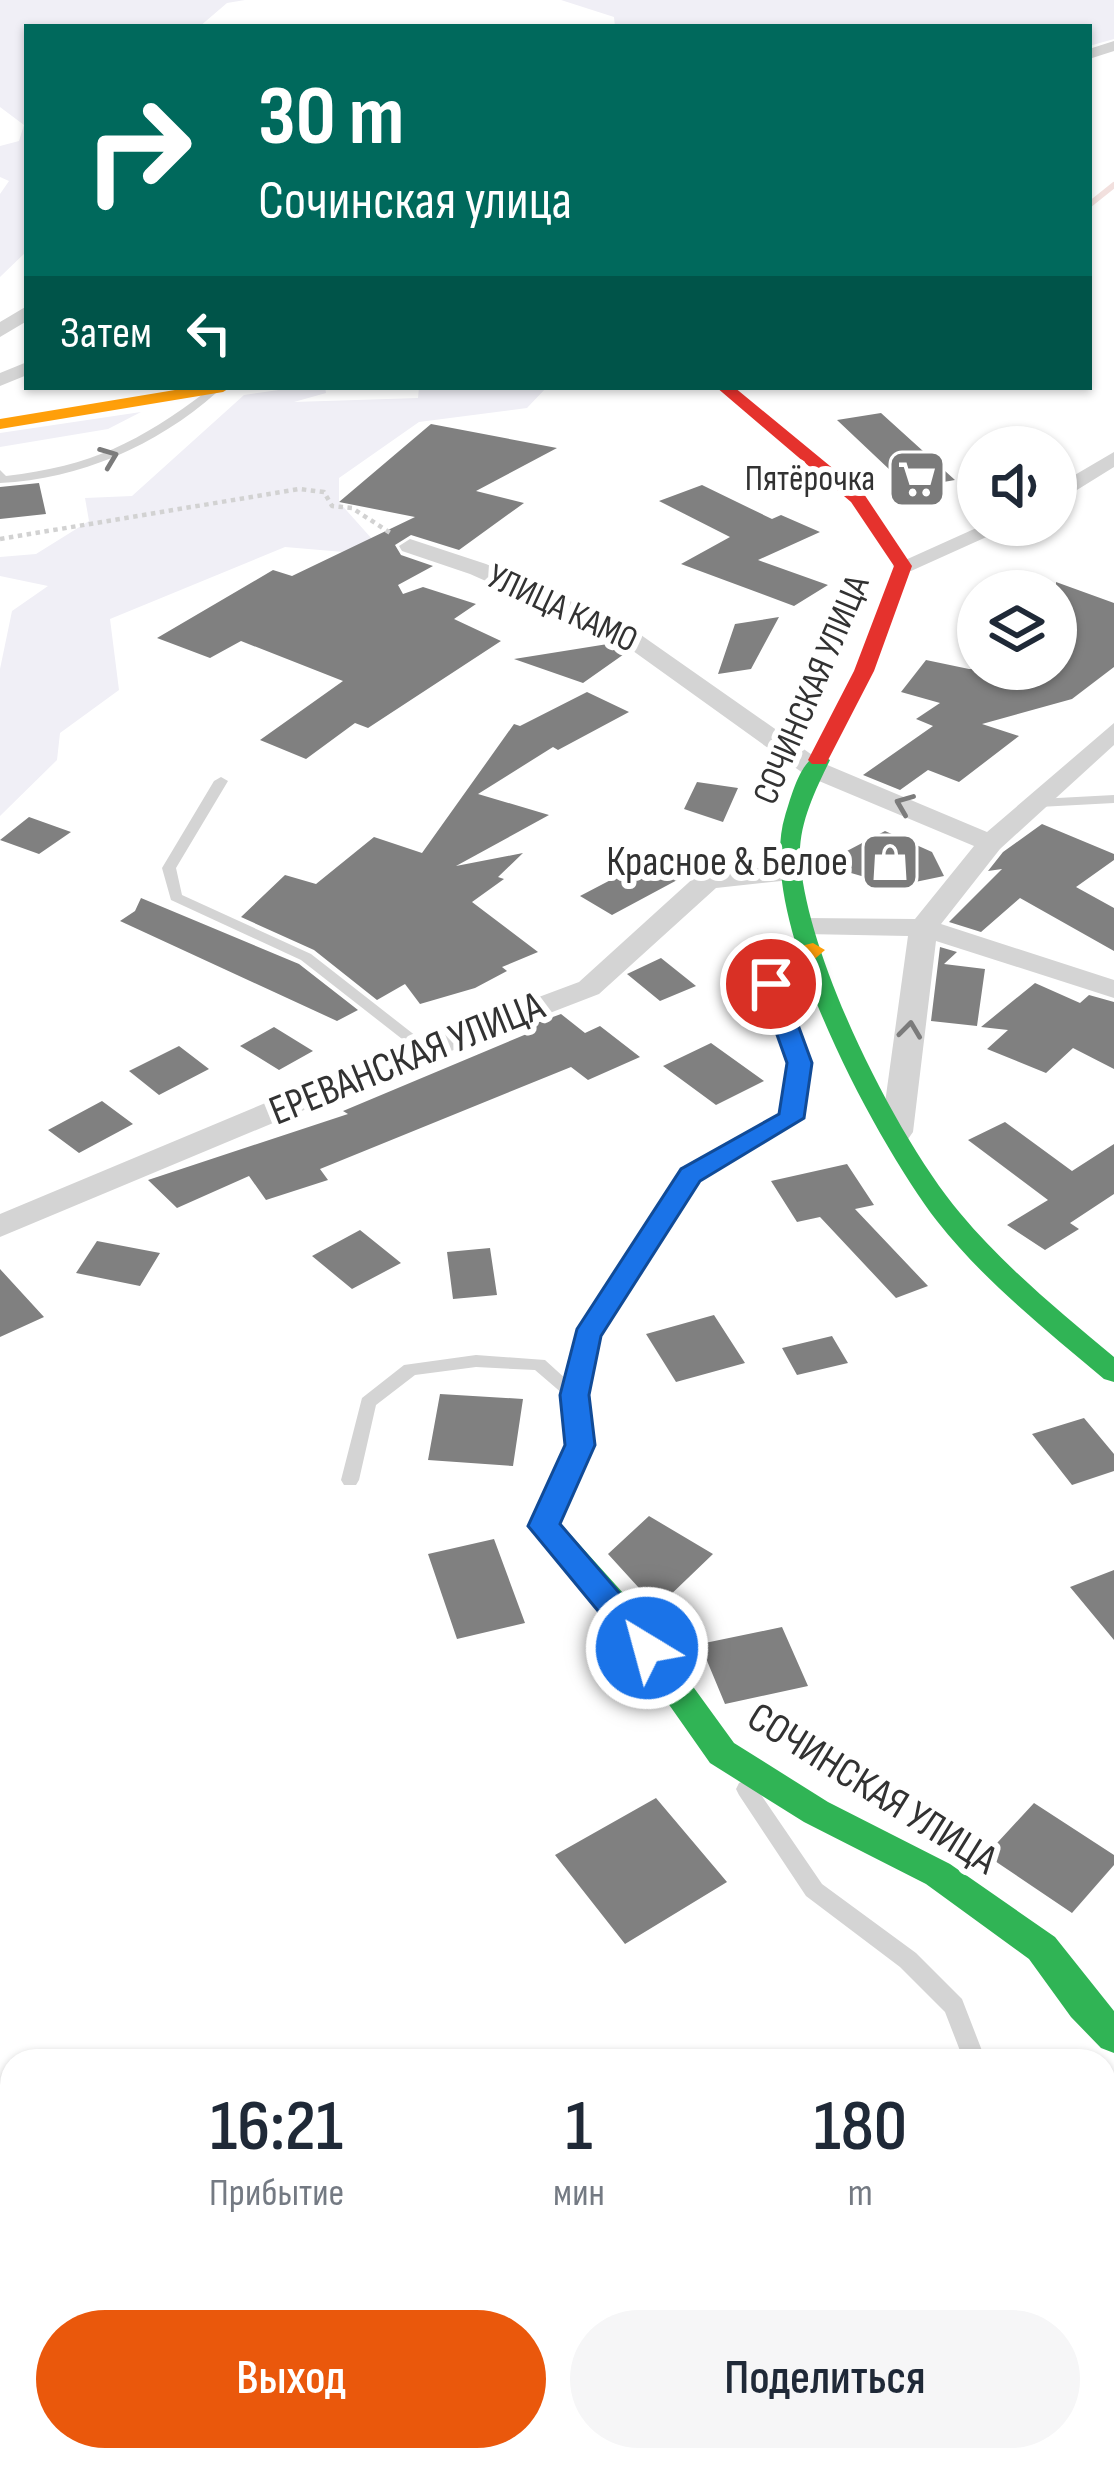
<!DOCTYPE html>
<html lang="ru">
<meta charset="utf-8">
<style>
:root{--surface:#fff;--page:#f6f6f7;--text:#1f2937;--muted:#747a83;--accent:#ea580c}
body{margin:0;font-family:"Sofia Sans Condensed",sans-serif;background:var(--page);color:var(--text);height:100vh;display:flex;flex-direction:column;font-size:45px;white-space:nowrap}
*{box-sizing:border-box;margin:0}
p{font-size:39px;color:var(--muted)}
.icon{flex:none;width:66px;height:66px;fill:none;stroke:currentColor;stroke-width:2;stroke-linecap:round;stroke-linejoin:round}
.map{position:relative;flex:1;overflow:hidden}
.drawer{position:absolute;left:0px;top:2049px;width:1116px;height:423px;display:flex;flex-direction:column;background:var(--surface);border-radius:36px 36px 0 0;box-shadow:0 3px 9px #0004}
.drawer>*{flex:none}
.guide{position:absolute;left:24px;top:24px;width:1068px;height:366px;border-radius:0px;box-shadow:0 3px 9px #0004;background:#00695c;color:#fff;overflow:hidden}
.controls{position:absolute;left:957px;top:426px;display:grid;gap:24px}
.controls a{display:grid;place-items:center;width:120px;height:120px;border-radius:50%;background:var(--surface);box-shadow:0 3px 9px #0004;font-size:60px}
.pin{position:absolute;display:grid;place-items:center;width:102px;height:102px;color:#fff;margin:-51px;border:6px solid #fff;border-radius:50%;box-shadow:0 3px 12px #0007}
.me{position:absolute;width:132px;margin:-66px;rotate:323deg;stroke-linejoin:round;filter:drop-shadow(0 0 9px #0008)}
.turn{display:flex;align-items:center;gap:42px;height:252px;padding:0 36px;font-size:54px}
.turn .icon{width:156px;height:156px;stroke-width:2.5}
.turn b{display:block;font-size:84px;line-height:102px}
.then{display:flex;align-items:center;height:114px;padding:0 36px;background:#0003;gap:24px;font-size:45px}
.eta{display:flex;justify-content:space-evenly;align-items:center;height:204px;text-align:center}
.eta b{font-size:72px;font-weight:600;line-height:84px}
.primary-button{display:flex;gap:24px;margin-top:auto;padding:24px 36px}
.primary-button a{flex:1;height:138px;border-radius:72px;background:var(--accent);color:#fff;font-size:48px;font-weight:600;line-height:138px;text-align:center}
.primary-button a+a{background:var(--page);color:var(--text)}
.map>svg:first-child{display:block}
</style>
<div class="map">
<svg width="1114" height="2471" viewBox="0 0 1114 2471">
<rect width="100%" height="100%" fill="#fff"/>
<path fill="#f0eff6" d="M0,0H245L227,3L199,27H27V251L0,277V194L9,181L0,177V146L19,141L24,125L0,107Z
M561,0H1114V39L1089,46V27H615L614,17Z
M300,387H325L326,393L294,402L418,398L419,387H547L527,408L419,422L339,478V502L381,549L367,554L285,547L110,619L119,690L60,733L57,760L0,816V669L12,611L48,586L0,576V557L36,554L89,521L85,498L132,496L244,395Z
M141,412L108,429L0,447V433Z
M12,2366V2460H1104V2447L1114,2453V2471H0V2368Z"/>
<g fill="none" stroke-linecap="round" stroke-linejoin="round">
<path stroke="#f2e0de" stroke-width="6" d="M1089,205L1114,185"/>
</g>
<path fill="#808080" d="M881,413L955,480L909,488L837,420Z
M431,424L557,448L476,491L524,503L459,550L411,535L395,545L401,555L433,566L398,585L403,594L423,587L476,604L454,619L501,641L368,728L355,723L306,759L260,740L343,681L241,641L210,658L157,638L273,570L292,576L415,517L339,502Z
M39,483L46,514L0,519V487Z
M702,485L772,519L781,515L820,532L758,560L828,585L794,606L681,564L730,537L659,501Z
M1056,582L1114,603V667L1072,699L982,724L1019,736L959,782L928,770L900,790L863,775L933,726L916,719L940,703L901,692L926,660L969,669H1056Z
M779,617L751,669L718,674L735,624Z
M614,643L627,652L583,683L514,659Z
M587,692L629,712L558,750L553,747L478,794L549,815L456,866L523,853L498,877L504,879L472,902L538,952L502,967L507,971L475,988L420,1004L405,984L377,1000L314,950L241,917L285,875L316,884L374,837L422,853L514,724L520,726Z
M697,782L738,788L723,822L684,809Z
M29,817L71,832L39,854L0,840Z
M1042,824L1114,854V860L1076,887L1114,908V951L1020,898L981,932L949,922L1002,869L988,871L1003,852Z
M885,831L932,852L944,876L896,886L851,873L845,852Z
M666,851L707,864L612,915L580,896Z
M141,898L299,964L358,1010L337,1021L120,921L135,911Z
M940,947L957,952L944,964L985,969L977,1026L931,1021Z
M661,958L696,986L660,1001L627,974Z
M1035,983L1080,1003L1089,995L1114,1002V1069L1073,1048L1046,1073L987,1049L1008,1030L981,1027Z
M561,1014L585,1033L600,1026L640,1057L588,1080L571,1067L320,1169L328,1180L266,1200L249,1176L177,1208L148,1180L348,1114L343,1111L529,1033L523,1028Z
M274,1027L313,1051L279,1070L240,1046Z
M711,1043L764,1081L716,1105L663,1066Z
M179,1046L209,1069L159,1095L129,1071Z
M102,1101L133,1124L79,1153L48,1130Z
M1005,1122L1072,1171L1114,1144V1194L1070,1223L1079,1229L1045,1250L1007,1225L1048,1200L968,1140Z
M847,1164L874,1205L855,1209L928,1286L896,1298L820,1217L797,1222L771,1181Z
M360,1230L401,1263L352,1289L312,1256Z
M97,1241L160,1253L140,1286L76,1273Z
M490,1248L497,1295L453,1299L447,1252Z
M0,1269L44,1317L0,1337Z
M714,1315L745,1363L676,1382L646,1334Z
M832,1336L848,1363L797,1375L782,1348Z
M440,1394L523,1399L513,1466L428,1460Z
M1084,1418L1114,1454V1471L1072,1485L1032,1434Z
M649,1516L713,1554L663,1602L639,1588L608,1554Z
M494,1539L525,1623L457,1639L428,1554Z
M1114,1570V1640L1070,1587Z
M782,1627L808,1686L725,1704L700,1644Z
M656,1798L727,1882L625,1944L555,1855Z
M1034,1803L1114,1855V1865L1072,1913L986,1855Z"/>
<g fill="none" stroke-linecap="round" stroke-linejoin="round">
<path stroke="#d2d2d2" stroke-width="4.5" stroke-dasharray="4.5 4.5" stroke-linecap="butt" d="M0,539L299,489L324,492L332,506L352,508L392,534"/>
<path fill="#d4d4d4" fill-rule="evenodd" d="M207,391L216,393C156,446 80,479 0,483V470L6,476C92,466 139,442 207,391Z
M221,777L228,781L176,868L182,895L311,954L430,1047L433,1050L430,1053H420L301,960L171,900L162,868L214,781Z
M1114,795V803L1039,807L1032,803L1039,799Z
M476,1355L545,1360L578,1390L575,1394H563L535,1370L476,1367L415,1375L376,1405L359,1480L356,1485H344L341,1480L362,1398L404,1365Z
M746,1780L753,1783L822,1884L916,1953L962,1999L986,2061H964L945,2012L900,1967L806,1896L739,1795L736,1789L739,1783Z"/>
<path fill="#d4d4d4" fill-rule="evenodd" d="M1114,41V51L1089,59V49Z
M27,306V321L0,337V322Z
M27,362V375L0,386V373Z
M1114,452V467L1056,503V486Z
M983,525H1013L911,571L892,566Z
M410,539L486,564L631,628L825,764L987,832L1114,723V745L1000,849L941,924L1114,980V998L936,941L913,1132L908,1139H886L881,1132L908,936L805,934L791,926L805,918L915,919L974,846L807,776L615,638L470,574L402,551L399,546Z
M790,865L804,873L800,879L716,888L599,994L371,1082L0,1237V1214L349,1068L579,982L698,874Z"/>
<path fill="#30b455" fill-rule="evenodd" d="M819,754L830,760C816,789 799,823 800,856C805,955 896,1137 960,1213C1005,1267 1060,1312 1114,1357V1382L1104,1379C1046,1330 984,1281 937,1221C875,1140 754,916 785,816C791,797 800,761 819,754Z
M559,1480L570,1483L574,1491L560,1523L633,1604L734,1743L828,1802L950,1864L1055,1937L1114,2011V2053L1101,2048L1071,2017L1029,1959L926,1884L804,1822L710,1763L611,1622L529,1525L548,1483Z"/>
<path fill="#ff9f0a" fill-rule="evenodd" d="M193,387H231L223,392L0,429V419Z
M813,943L825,950L784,986L812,1063L804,1118L700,1181L601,1337L588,1395L595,1445L570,1499H548L544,1491L565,1445L560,1395L577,1329L682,1169L779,1114L788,1063L759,984L805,945Z"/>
<path fill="#e5322d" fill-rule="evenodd" d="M716,387H734L864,494L912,566L874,671L826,764H812L808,760L854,671L894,566L851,502Z"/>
</g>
<defs><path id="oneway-chevron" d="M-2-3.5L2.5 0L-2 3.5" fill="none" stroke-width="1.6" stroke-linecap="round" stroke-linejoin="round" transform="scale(3)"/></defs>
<g stroke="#7b7b7b">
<use href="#oneway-chevron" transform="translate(109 457) rotate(-21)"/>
<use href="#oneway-chevron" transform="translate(904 804) rotate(-158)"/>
<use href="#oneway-chevron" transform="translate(910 1030) rotate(-83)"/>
</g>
<path fill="#1a73e8" stroke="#114b97" stroke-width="3" d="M771,977L783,984L812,1063L804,1118L700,1181L601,1336L589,1395L595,1445L560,1524L659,1639L664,1648L659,1657H636L528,1526L565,1445L560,1395L577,1329L681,1169L779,1114L787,1063L759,984Z"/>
<defs>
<g id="supermarket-square" transform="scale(3)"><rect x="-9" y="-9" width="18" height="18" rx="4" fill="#7a7a7a" stroke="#fff"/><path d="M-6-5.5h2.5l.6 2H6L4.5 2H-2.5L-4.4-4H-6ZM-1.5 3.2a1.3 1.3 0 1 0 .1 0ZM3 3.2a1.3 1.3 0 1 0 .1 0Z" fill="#fff"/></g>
<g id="shop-square" transform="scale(3)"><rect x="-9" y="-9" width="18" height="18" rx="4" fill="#7a7a7a" stroke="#fff"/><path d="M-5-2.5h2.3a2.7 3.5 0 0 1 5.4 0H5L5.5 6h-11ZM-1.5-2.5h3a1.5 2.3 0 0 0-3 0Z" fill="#fff"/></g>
</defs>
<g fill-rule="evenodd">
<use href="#supermarket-square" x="917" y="479"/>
<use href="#shop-square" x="890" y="862"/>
</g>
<g text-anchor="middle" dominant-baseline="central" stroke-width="12" stroke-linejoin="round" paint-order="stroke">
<g font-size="36" fill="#323232" stroke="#fff" text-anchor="end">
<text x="875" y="479">Пятёрочка</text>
</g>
<g font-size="36" fill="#323232" stroke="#fff">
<text transform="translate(562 609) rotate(25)">УЛИЦА КАМО</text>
<text transform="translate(812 690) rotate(-67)">СОЧИНСКАЯ УЛИЦА</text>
</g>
<g font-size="42" fill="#323232" stroke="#fff" text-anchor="end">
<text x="848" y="862">Красное &amp; Белое</text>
</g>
<g font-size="42" fill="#323232" stroke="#fff">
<text transform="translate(407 1059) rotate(-22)">ЕРЕВАНСКАЯ УЛИЦА</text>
<text transform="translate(872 1789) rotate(32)">СОЧИНСКАЯ УЛИЦА</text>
</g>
</g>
</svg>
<div class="controls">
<a><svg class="icon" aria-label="sound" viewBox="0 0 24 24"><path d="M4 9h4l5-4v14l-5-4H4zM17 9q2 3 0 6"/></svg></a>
<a><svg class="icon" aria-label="layers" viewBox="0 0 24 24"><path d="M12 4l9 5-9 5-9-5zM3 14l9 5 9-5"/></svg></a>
</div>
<div class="pin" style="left:771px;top:984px;background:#d93025"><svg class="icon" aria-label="arrive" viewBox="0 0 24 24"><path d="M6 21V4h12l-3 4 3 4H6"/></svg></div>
<svg class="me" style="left:647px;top:1648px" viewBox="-20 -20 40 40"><circle r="17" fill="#1a73e8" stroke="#fff" stroke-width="3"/><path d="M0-11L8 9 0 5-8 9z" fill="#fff"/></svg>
<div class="guide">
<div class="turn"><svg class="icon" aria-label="right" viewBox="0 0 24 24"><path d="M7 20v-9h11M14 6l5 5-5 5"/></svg><div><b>30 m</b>Сочинская улица</div></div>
<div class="then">Затем<svg class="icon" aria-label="left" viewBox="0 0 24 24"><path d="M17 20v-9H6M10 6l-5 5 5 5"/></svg></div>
</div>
<section class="drawer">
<div class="eta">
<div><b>16:21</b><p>Прибытие</p></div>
<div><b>1</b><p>мин</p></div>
<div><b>180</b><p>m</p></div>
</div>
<div class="primary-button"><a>Выход</a><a>Поделиться</a></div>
</section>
</div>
